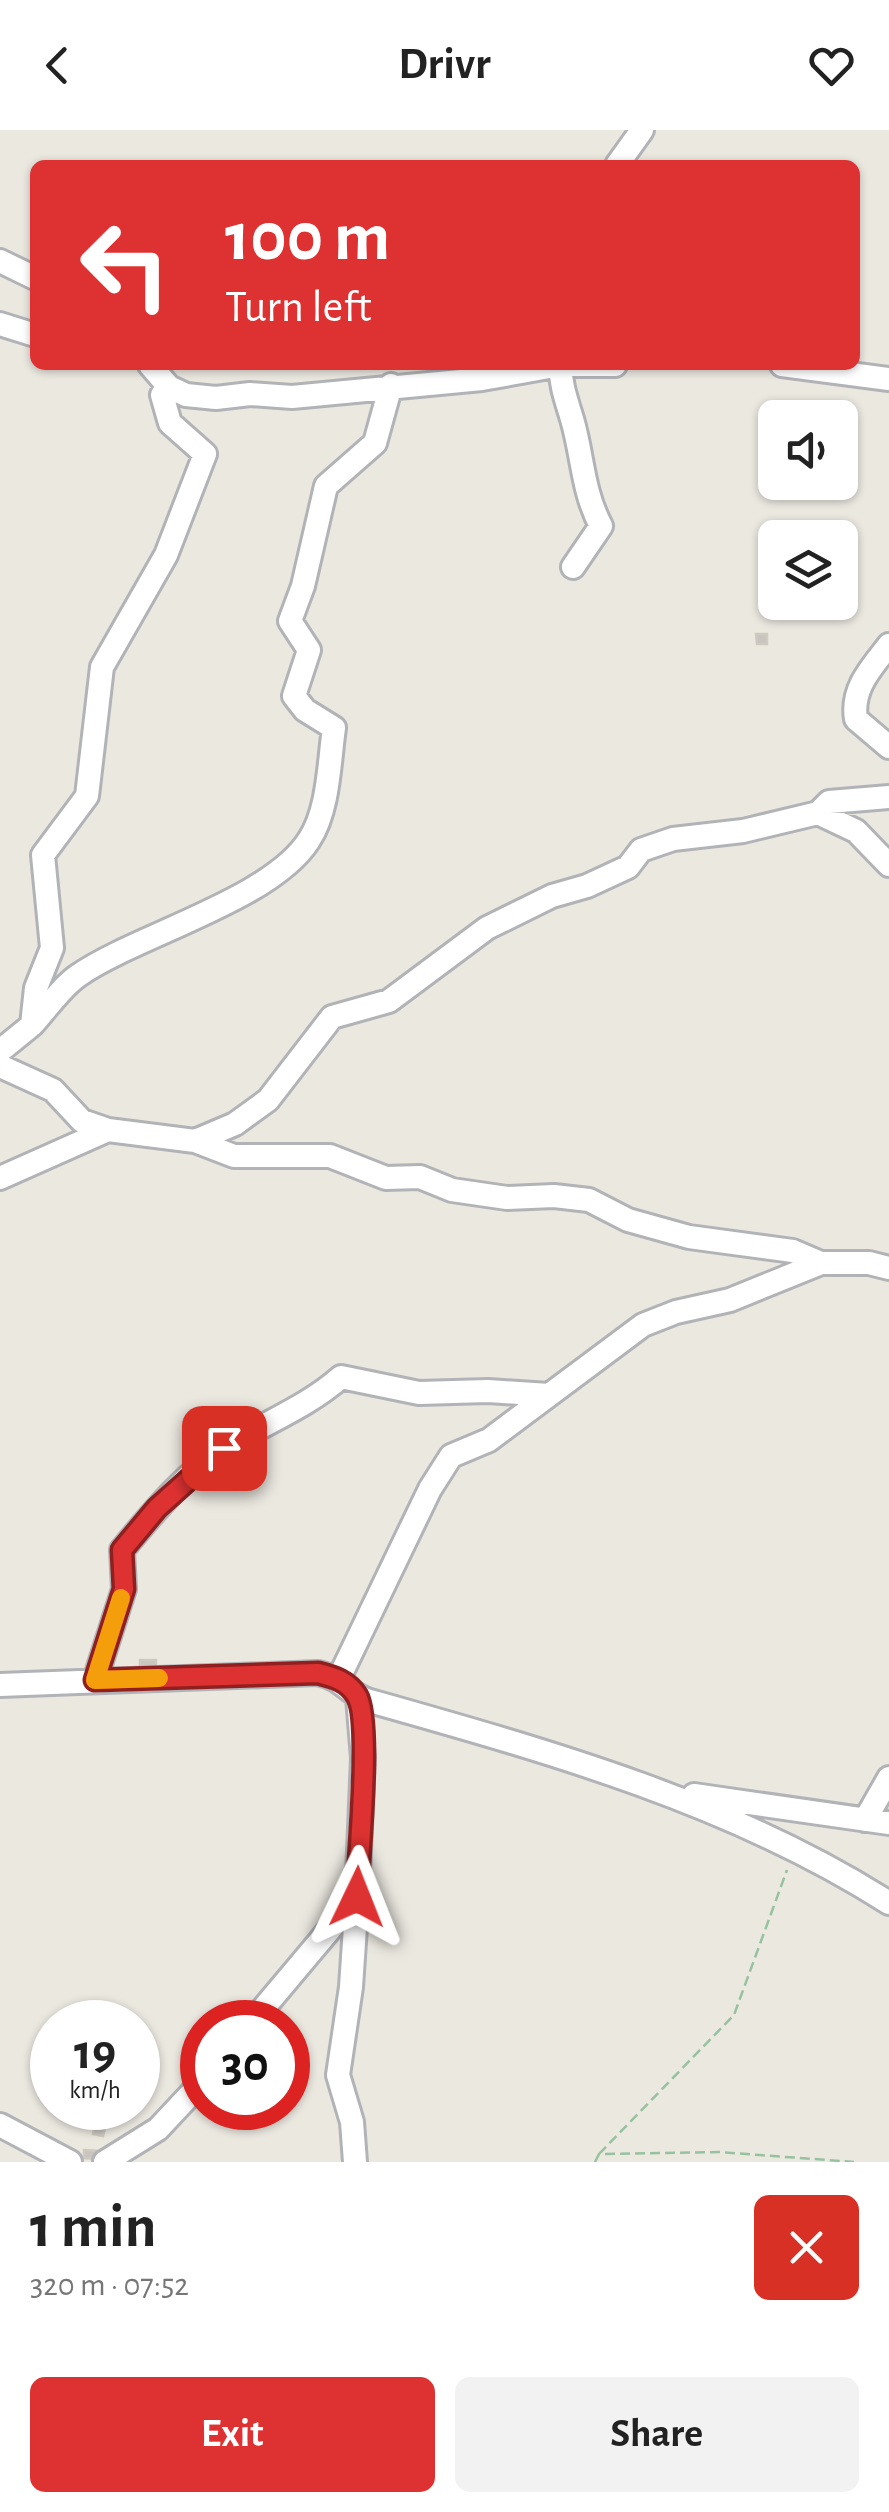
<!DOCTYPE html>
<meta charset="utf-8">
<style>
:root{--surface:#fff;--page:#f2f2f2;--text:#222;--muted:#767676;--accent:#de3232}
body{margin:0;font-family:"Alegreya Sans",sans-serif;background:var(--page);color:var(--text);height:100vh;display:flex;flex-direction:column;font-size:38px;white-space:nowrap}
*{box-sizing:border-box;margin:0}
p{font-size:32px;color:var(--muted)}
.icon{flex:none;width:55px;height:55px;fill:none;stroke:currentColor;stroke-width:2;stroke-linecap:round;stroke-linejoin:round}
.map{position:relative;height:2032px;overflow:hidden}
.details{display:flex;flex-direction:column;background:var(--surface);flex:1}
.details>*{flex:none}
.hud{position:absolute;left:30px;top:30px;width:830px;height:210px;border-radius:15px;box-shadow:0 2px 8px #0004;background:#de3232;color:#fff;overflow:hidden}
.fabs{position:absolute;left:758px;top:270px;display:grid;gap:20px}
.fabs a{display:grid;place-items:center;width:100px;height:100px;border-radius:15px;background:var(--surface);box-shadow:0 2px 8px #0004;font-size:50px}
.speed{position:absolute;left:30px;top:1870px;display:flex;gap:20px;font-size:50px;font-weight:700;text-align:center}
.speed>*{display:grid;place-content:center;width:130px;height:130px;border-radius:50%;background:var(--surface);box-shadow:0 2px 8px #0004;line-height:1}
.speed small{font-size:25px;font-weight:400}
.speed .limit{border:15px solid #d22;background:#fff;color:#111}
.pin{position:absolute;display:grid;place-items:center;width:85px;height:85px;color:#fff;margin:-42px;border-radius:20px;box-shadow:0 5px 15px #0006}
.me{position:absolute;width:110px;margin:-55px;rotate:2deg;stroke-linejoin:round;filter:drop-shadow(0 0 8px #0008)}
.turn{display:flex;align-items:center;gap:35px;height:210px;padding:0 30px;font-size:45px}
.turn .icon{width:130px;height:130px;stroke-width:2.5}
.turn b{display:block;font-size:70px;line-height:85px}
.round{display:grid;place-items:center;flex:none;width:105px;height:105px;border-radius:15px;background:var(--page)}
.summary{display:flex;align-items:center;justify-content:space-between;height:170px;padding:0 30px}
h1{font-size:60px;font-weight:700;line-height:75px}
.action{display:flex;gap:20px;margin-top:auto;padding:20px 30px}
.action a{flex:1;height:115px;border-radius:15px;background:var(--accent);color:#fff;font-size:40px;font-weight:700;line-height:115px;text-align:center}
.action a+a{background:var(--page);color:var(--text)}
header{display:flex;justify-content:space-between;align-items:center;height:130px;padding:0 30px;background:var(--surface);font-size:45px;font-weight:700}
.map>svg:first-child{display:block}
</style>
<header><svg class="icon" aria-label="back" viewBox="0 0 24 24"><path d="M15 5l-7 7 7 7"/></svg>Drivr<svg class="icon" aria-label="heart" viewBox="0 0 24 24"><path d="M12 20l-8-8c-3-5 5-10 8-4 3-6 11-1 8 4z"/></svg></header>
<div class="map">
<svg width="889" height="2032" viewBox="0 0 889 2032">
<rect width="100%" height="100%" fill="#ebe8e0"/>
<path fill="#c8c4bf" stroke="#cfc9bf" stroke-width="2.5" d="M756,504H767V514H757Z
M140,1530H156V1539H140Z
M96,1991L106,1994L103,2006L93,2004Z
M84,2020L98,2021L97,2029L84,2028Z"/>
<g fill="none" stroke-linecap="round" stroke-linejoin="round">
<g stroke="#b1b3b7" stroke-width="28">
<path id="minor" d="M617,35L642,0
M0,131L35,148
M0,194L35,205
M150,235L169,257L186,265L216,268L250,264L292,267L482,249L560,235H615
M560,235C561,256 566,269 572,289C583,326 582,360 601,396L573,437
M782,235L889,249
M889,515C871,538 851,559 856,589L889,617
M818,683L829,672L889,667
M32,895C46,880 61,857 79,845C137,805 271,770 309,710C329,680 329,632 334,598L305,580L294,566L309,520L290,491L303,456L326,356L375,313L391,255
M0,921L32,895L36,858L52,818L43,725L87,666L102,537L166,425L205,324L170,293L162,265L169,257
M0,936L53,960L82,991L108,1000
M195,1011L235,994L268,970L332,887L389,871L487,798L552,766L587,756L628,737L641,720L673,709L743,701L818,683L856,701L889,735
M0,1048L108,1000L195,1011L234,1026H330L386,1048L420,1047L452,1060L507,1068L554,1066L589,1070L628,1090L689,1107L793,1121L821,1133H869L889,1138
M339,1548L430,1359L451,1326L489,1310L643,1195L676,1182L730,1170L821,1133
M95,1550L124,1459L122,1420C152,1384 187,1341 228,1316C266,1292 307,1277 341,1247L419,1263L488,1261L549,1265
M0,1555L318,1543C345,1549 348,1565 370,1571C547,1621 733,1673 889,1773
M694,1665L889,1693
M865,1690L889,1648
M252,1892L357,1767L363,1628L358,1568
M0,1995L70,2032
M105,2032L158,1999L202,1952
M355,2032L352,1992L338,1945L351,1857L357,1767"/>
</g>
<path stroke="#97c2a0" stroke-width="2.5" stroke-dasharray="10 5" stroke-linecap="butt" d="M599,2024L734,1885L787,1740
M595,2032L599,2024L719,2022L854,2032"/>
<use href="#minor" stroke="#fff" stroke-width="22"/>
</g>
<g fill="none" stroke-linecap="round" stroke-linejoin="round">
<g stroke="#902020" stroke-width="25">
<path id="route" d="M224,1318L157,1378L122,1420L124,1459L95,1550L318,1543C334,1547 348,1551 357,1566C372,1592 358,1730 357,1767"/>
</g>
<use href="#route" stroke="#de3232" stroke-width="18"/>
<path stroke="#f59e0b" stroke-width="18" d="M121,1468L95,1550L159,1548"/>
</g>
</svg>
<div class="fabs">
<a><svg class="icon" aria-label="sound" viewBox="0 0 24 24"><path d="M4 9h4l5-4v14l-5-4H4zM17 9q2 3 0 6"/></svg></a>
<a><svg class="icon" aria-label="layers" viewBox="0 0 24 24"><path d="M12 4l9 5-9 5-9-5zM3 14l9 5 9-5"/></svg></a>
</div>
<div class="speed"><div>19<small>km/h</small></div><div class="limit">30</div></div>
<div class="pin" style="left:224px;top:1318px;background:#d93025"><svg class="icon" aria-label="arrive" viewBox="0 0 24 24"><path d="M6 21V4h12l-3 4 3 4H6"/></svg></div>
<svg class="me" style="left:357px;top:1767px" viewBox="-20 -20 40 40"><path d="M0-17L14 15 0 8-14 15z" fill="#de3232" stroke="#fff" stroke-width="4"/></svg>
<div class="hud">
<div class="turn"><svg class="icon" aria-label="left" viewBox="0 0 24 24"><path d="M17 20v-9H6M10 6l-5 5 5 5"/></svg><div><b>100 m</b>Turn left</div></div>
</div>
</div>
<section class="details">
<div class="summary"><div><h1>1 min</h1><p>320 m · 07:52</p></div><a class="round" style="background:#d93025;color:#fff"><svg class="icon" aria-label="close" viewBox="0 0 24 24"><path d="M6 6l12 12M18 6L6 18"/></svg></a></div>
<div class="action"><a>Exit</a><a>Share</a></div>
</section>
